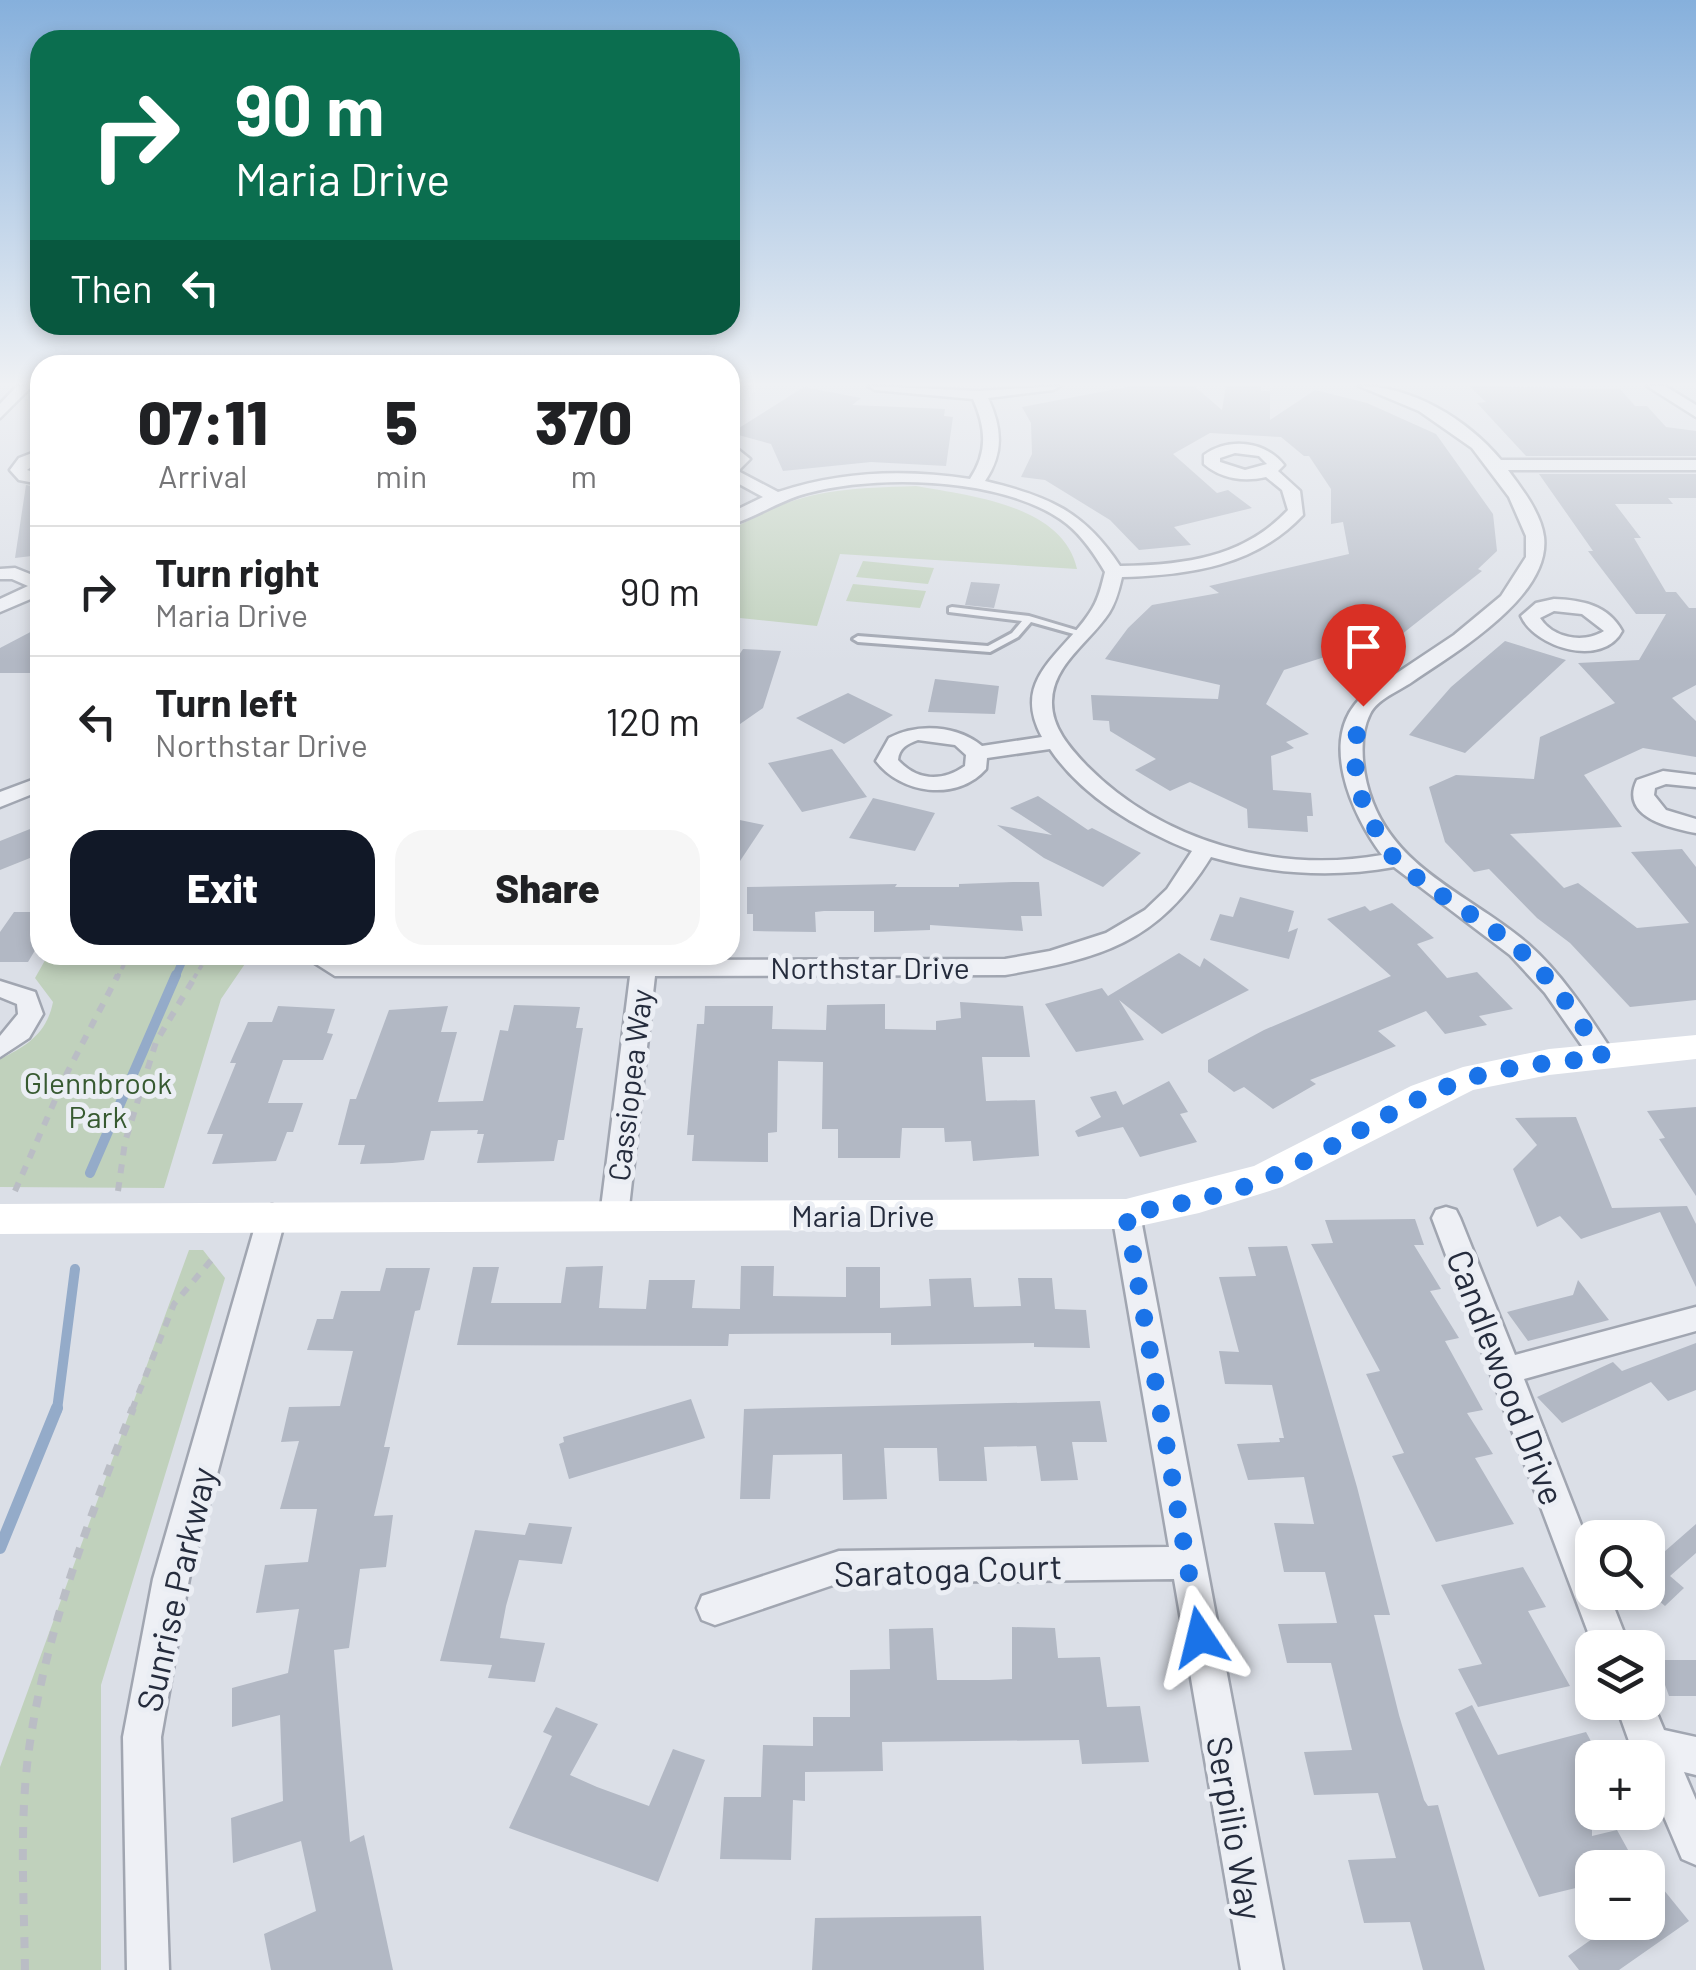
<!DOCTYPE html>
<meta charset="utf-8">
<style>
:root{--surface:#fff;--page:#f6f6f6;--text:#202124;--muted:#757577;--line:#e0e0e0;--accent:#111827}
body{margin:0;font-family:Barlow,sans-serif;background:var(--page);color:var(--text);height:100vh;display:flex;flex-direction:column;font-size:38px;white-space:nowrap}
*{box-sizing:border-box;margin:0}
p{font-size:32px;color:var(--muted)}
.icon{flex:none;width:55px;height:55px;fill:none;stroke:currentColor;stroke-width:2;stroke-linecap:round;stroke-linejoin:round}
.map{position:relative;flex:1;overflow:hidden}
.panel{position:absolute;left:30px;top:355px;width:710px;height:610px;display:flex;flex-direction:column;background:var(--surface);border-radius:30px;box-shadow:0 5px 15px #0003}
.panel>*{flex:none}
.guide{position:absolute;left:30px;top:30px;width:710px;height:305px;border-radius:30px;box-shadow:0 5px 15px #0003;background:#0b6e4f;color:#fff;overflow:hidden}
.tools{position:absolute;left:1575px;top:1520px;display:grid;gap:20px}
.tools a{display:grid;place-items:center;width:90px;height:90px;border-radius:20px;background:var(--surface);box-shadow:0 5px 15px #0003;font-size:50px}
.pin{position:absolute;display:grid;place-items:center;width:85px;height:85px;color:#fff;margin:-102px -42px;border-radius:50% 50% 50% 0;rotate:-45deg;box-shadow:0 0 10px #0007}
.pin .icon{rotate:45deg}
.me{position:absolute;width:110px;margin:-55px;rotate:350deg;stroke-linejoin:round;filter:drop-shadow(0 0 8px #0008)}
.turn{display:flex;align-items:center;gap:35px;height:210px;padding:0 40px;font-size:45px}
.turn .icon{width:130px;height:130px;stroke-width:2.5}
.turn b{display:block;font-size:70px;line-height:85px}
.then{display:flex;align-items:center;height:95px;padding:0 40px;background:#0003;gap:20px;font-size:38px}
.eta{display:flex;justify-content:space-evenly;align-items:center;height:170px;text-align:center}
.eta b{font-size:60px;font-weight:800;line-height:70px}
.button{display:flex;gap:20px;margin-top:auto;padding:20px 40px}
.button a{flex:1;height:115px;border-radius:30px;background:var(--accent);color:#fff;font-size:40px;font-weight:800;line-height:115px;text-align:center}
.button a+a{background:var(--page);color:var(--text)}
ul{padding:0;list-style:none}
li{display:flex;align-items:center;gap:30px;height:130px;padding:0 40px;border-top:2px solid var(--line)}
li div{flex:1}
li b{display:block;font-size:38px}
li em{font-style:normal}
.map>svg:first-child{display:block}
</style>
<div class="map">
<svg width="1696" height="1970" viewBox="0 0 1696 1970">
<rect width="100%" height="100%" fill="#dbdfe7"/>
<path fill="#c0d1bc" d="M916,486C971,496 1063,505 1077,569L840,554L817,626L730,617V531C798,489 839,489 916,486Z
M863,561L934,568L928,584L856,577Z
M853,584L926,591L920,608L846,601Z
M48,955H251L221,999L164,1188L0,1187V1059C27,1046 47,1033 53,1002L35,978Z
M189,1250H203L225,1278L101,1685V1970H0V1767Z"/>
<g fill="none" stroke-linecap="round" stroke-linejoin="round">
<path stroke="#94abc9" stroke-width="8" d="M175,978L185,955"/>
<path stroke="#94abc9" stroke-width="10" d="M90,1173L176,975
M57,1410L75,1269"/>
<path stroke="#94abc9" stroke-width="12" d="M0,1548L57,1408"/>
</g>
<path fill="#b2b8c4" d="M1132,386H1194L1222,410L1226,386H1261V391H1270V420L1315,390L1367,403L1436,434L1493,514L1497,551L1478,569L1482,571L1397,638L1391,642L1381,639L1284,670L1266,704L1309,734L1286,742L1294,748L1271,756L1273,790L1311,793L1313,816H1307L1308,832L1248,828L1247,809L1190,782L1170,791L1135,770L1156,759L1110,731L1109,721L1093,720L1091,695L1218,699L1220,685L1105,659L1128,628L1152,605L1219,593L1209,586L1349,554L1343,522L1331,524V489L1309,456H1304L1281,437L1210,433L1173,454L1217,493L1228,490L1252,508L1174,527L1191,545L1139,550L1110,520L1045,480L1021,477L1032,454L1031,423L1022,407Z
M1469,386L1620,389L1635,406H1647L1666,427L1696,431V456H1526L1477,403L1486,402Z
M804,387L861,398L852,405L945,409L944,416L953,417L946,466L871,462L783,471L771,444L731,433Z
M1539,474H1696V498H1668L1673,504H1615L1641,538H1634L1666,592H1676L1689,608H1696V685L1672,698L1696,721V757L1643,748L1584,775L1622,827L1510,834L1564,888L1578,883L1637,928L1689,923L1631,852L1682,849L1696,867V1000L1630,1007L1570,943L1537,918L1489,869L1474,872L1445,842L1429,787L1456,775L1534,779L1540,737L1615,703L1578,663L1639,660L1666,614H1636L1588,551H1593Z
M26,485L40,488V555L15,558Z
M971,582L1000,584L994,608L965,605Z
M40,627V673H0V648Z
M1505,641L1566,660L1465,753L1409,735L1451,687Z
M743,649L781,651L763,708L730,731V658H737Z
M935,679L999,686L995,714L928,712Z
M848,693L893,715L844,744L796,718Z
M832,749L867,797L802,812L768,763Z
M1038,796L1088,830L1092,828L1141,853L1103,887L1044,858L997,825L1052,835L1010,808Z
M873,798L935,813L915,851L849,838Z
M730,818L764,825L730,876Z
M40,825V854L0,870V841Z
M1013,882H1039L1042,916H1021L1023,931L930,925V930L874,932V911H824L815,912L816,932L753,931V914H747V887L897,884L895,887H959V884Z
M1240,897L1294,911L1288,932L1298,928L1289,959L1210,940L1220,914L1233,917Z
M1392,903L1434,938L1417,944L1447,978L1477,972L1513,1009L1479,1016L1487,1025L1445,1034L1426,1011L1378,1031L1396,1046L1310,1080L1316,1084L1273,1109L1244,1087L1234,1092L1208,1072V1060L1264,1030L1391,976L1327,919L1365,906L1370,911Z
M14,912H40V942L28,962H0V932Z
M1179,953L1200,967L1204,958L1249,990L1162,1034L1119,1000L1144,1040L1076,1052L1045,1004L1102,988L1108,996Z
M960,1002L1023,1006L1030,1057H982L986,1101L1035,1100L1039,1156L973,1161L971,1141L945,1142L944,1128H902L900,1158H838V1129H822L823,1062L778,1061L777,1132L768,1133V1162L692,1161L694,1135H687L690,1099L697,1024H704L705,1006H773L772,1029L826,1030L827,1005L885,1004V1029L936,1030V1021L961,1018Z
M514,1005L580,1007L576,1028H583L564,1140H558L554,1161L477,1163L484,1134H477L478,1130L431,1131L424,1160L392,1163L360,1164L365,1145H338L350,1099H356L389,1010L448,1006L441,1032H457L438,1102L483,1101L500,1030L508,1031Z
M278,1006L335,1009L327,1033L333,1034L323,1060H283L268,1103H303L293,1132H287L276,1161L212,1164L223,1134H207L236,1063H230L248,1022H272Z
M1169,1081L1188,1112L1180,1114L1197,1142L1140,1157L1123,1127L1078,1137L1075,1131L1101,1117L1090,1097L1116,1091L1123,1105Z
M1696,1107V1196L1659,1139L1665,1138L1647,1111Z
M1576,1117L1612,1208L1687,1206L1696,1224V1287L1660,1212L1581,1239L1560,1216L1537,1227L1513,1169L1537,1145L1515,1118Z
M1415,1219L1424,1245H1414L1441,1289L1430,1291L1459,1338L1445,1341L1483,1410L1467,1413L1493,1454L1475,1458L1514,1524L1436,1542L1392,1456L1404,1453L1366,1374L1380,1371L1311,1244L1333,1243L1325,1220Z
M1287,1246L1357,1487L1390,1615H1374L1399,1715L1424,1800L1428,1806L1438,1805L1485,1970H1423L1410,1922L1364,1923L1348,1860L1396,1858L1378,1793L1314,1795L1304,1752L1352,1750L1331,1663H1287L1278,1624L1337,1623L1325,1572H1284L1274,1523L1314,1524L1304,1477L1248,1480L1237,1444L1280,1442L1279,1438H1284L1272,1385L1225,1384L1219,1351L1239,1352L1219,1277L1256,1276L1248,1247Z
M603,1266L599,1308L646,1309L649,1280H695L692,1308L740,1309L741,1266H774L773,1296L846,1297V1267H880V1308L931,1306L929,1279L971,1278L974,1307L1021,1306L1018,1278H1052L1055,1309L1086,1310L1090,1348L1034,1347V1343L891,1345V1333L729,1334L728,1346L457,1345L473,1267H499L491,1303H561L566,1267Z
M386,1268H430L420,1310L415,1311L384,1447H390L374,1516L393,1515L386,1567L360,1569L349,1648L334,1650L350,1842L364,1835L393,1970H271L264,1934L316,1911L301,1841L233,1863L231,1818L283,1801L280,1715L232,1727V1688L288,1673L299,1609L256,1613L265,1565L308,1562L317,1509H280L299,1441L281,1442L289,1407L340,1406L353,1351L307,1350L317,1319H333L341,1291H380Z
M1578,1280L1609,1320L1528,1341L1507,1312L1573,1295Z
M1696,1343V1390L1668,1401L1651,1382L1562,1423L1537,1397L1613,1362L1622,1371Z
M691,1399L705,1438L569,1479L559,1444L564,1442L563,1437Z
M1100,1401L1107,1442H1072L1078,1480L1041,1481L1036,1446L984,1447L987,1481H939L937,1448H884L887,1499L843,1500L842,1454L773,1455L770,1499H740L744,1409Z
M529,1523L572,1527L562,1564L519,1560L506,1606L500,1638L545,1643L535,1682L488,1678L492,1665L440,1661L475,1530L525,1535Z
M1696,1524V1553L1670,1576L1684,1588L1665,1606L1651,1594L1648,1597V1538L1664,1552Z
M1523,1567L1546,1607L1528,1611L1570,1686L1478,1707L1458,1669L1482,1664L1441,1585Z
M1012,1627L1055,1628L1058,1658L1100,1657L1107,1707L1140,1706L1149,1762L1082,1764L1079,1740L882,1742L883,1771L805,1772V1801L793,1800L791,1860L720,1859L724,1797H761L763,1745L813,1746V1717H850V1670L890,1669L889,1629L933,1628L937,1680H989L1012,1679Z
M1656,1660H1696V1696H1669Z
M1472,1705L1498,1755L1586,1732L1600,1758H1592V1836L1617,1830L1638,1868H1592V1884L1539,1897L1455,1713Z
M556,1707L598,1724L570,1775L597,1787L649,1806L673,1749L705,1760L658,1882L509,1828L552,1736L543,1732Z
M1663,1889L1689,1921L1619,1970H1579L1568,1956L1616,1922H1648V1900Z
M981,1916L984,1970H812L815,1918Z"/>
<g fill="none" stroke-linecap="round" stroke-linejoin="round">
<g stroke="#a1a6b1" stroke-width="6">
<path id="lane" d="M952,607L1029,616L1086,633L1081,636L1031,622L1018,637L990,652L858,642L853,639L858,636L988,646L1012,633L1022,621L949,612V608Z"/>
</g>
<g stroke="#a1a6b1" stroke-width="5">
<path id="street" d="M17,386H32L0,418V404Z
M868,386L979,391L1060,386L1053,390L988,398C1002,428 1004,453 985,481C1048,496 1084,511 1120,566C1183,565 1243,558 1288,510L1282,490L1266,477C1244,482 1221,479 1204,464V455C1229,437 1265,441 1284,465L1278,471L1300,491L1303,515C1255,566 1190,575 1122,577C1119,590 1116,602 1109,613C1090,642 1053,664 1052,701C1051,727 1070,748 1087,766C1162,842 1278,874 1382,855C1352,815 1316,737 1364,695L1454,635L1501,596L1526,557V536L1509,497L1472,448L1419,411L1359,386C1412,386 1467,419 1501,460H1696V470H1508C1522,489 1541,513 1544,537C1551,597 1454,653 1412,682C1399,691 1377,699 1370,714C1357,740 1363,778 1373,803C1400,872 1475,898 1528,944C1562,974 1587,1013 1612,1051L1616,1057L1612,1063H1594L1545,993L1510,955L1394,867C1333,878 1271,874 1211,857C1157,944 1101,958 1005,975L655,976L628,1216L624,1224L614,1227L604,1224L600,1216L630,976H335L302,955H332L340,960H632L633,955H657V960L1005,959L1050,951L1106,933L1145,910L1167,889L1192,851C1140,830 1082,797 1050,749L987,758L986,769C957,802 901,794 876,761L889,738C917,723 957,725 982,746L1042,737C1009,677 1066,653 1092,609C1099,598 1102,584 1105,572C1095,555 1083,537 1067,524C1007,477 879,474 808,493C780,500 757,517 730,525V513L763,497L730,479V443L750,459L738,471L778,492C841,471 906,469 970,479C988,452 986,428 973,399L875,390ZM1235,453L1259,456L1267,464L1245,470L1220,462V458ZM918,740L955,745L966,755L965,766C942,782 917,781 898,760C899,748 907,744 918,740Z
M1647,386H1665L1696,405V417Z
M40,450V461L27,470L40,474V484L19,480L10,470L19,458Z
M15,568L40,578V595L0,612V599L28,586L12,579H0V569Z
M1554,599C1582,600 1608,605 1622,631C1603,668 1535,648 1521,616L1536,603ZM1554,611L1582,614L1604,631C1583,644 1553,638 1540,618Z
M1663,771L1696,775V787L1666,784L1655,788L1654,795L1666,810L1696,819V833C1670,828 1619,817 1637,780Z
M40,777V791L0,807V792Z
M0,981L35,992L43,1014L29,1038L0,1057V1036L18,1014L17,1004L0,997Z
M1126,1203L1136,1206L1140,1214L1283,1970H1241L1174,1579L839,1583L715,1625L702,1620L697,1608L702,1596L839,1551L1169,1547L1112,1214L1116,1206Z
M272,1205L282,1208L286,1216L189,1579L161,1737L169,1970H127L123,1737L153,1579L258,1216L262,1208Z
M1446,1207L1456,1210L1460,1218L1515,1355L1696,1307V1331L1524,1379L1592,1553V1592H1608L1630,1648H1594L1432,1218L1436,1210Z
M1648,1692L1664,1730L1696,1737V1775L1684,1772L1696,1800V1865L1682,1859L1648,1779V1758H1635L1615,1702H1648Z"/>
</g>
<path stroke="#babdc5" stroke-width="4" stroke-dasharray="5 5" stroke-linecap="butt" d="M117,978L129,955
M194,978L208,955"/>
<path stroke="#babdc5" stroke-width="6" stroke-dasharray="9 9" stroke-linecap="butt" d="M15,1191L67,1073L118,975
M118,1191L125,1142L156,1042L196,975
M132,1410L174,1304L213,1258"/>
<path stroke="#babdc5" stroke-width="8" stroke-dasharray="11 11" stroke-linecap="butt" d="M25,1970C24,1897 19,1822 29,1749C46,1630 89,1519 133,1408"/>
<use href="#lane" fill="#eef0f5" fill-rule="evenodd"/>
<use href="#street" fill="#eef0f5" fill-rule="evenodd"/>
<path fill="#fff" fill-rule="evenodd" d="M1696,1035V1059L1549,1075L1473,1090L1282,1187L1199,1213L1126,1229L0,1234V1204L1126,1199L1254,1166L1411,1086L1463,1067L1549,1049Z"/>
</g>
<linearGradient id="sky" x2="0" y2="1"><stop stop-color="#86b0dc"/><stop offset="0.58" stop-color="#eff1f4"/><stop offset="1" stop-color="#eff1f4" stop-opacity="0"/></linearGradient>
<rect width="1696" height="662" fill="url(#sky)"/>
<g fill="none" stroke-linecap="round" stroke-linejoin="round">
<path stroke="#1a73e8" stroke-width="18" stroke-dasharray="0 32.4" d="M1200,1637L1126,1214C1172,1205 1217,1198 1260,1181C1330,1154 1389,1107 1459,1082C1504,1065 1555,1063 1603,1057C1578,1019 1553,978 1517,948C1480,917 1435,895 1399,863C1391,856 1386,846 1381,838C1353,794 1349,755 1363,706"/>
</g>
<g text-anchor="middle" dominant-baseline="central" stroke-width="10" stroke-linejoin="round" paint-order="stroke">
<g font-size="30" fill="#252c3d" stroke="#ebeef4">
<text x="870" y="967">Northstar Drive</text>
<text transform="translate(629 1085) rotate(-83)">Cassiopea Way</text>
<text x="863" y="1215">Maria Drive</text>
</g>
<g font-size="30" fill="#375a31" stroke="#ebeef4">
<text x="98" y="1082">Glennbrook<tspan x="98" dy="34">Park</tspan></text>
</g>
<g font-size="35" fill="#252c3d" stroke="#ebeef4">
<text transform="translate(1507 1377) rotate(69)">Candlewood Drive</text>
<text transform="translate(948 1569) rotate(-2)">Saratoga Court</text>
<text transform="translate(175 1589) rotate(-77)">Sunrise Parkway</text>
<text transform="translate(1236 1828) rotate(80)">Serpilio Way</text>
</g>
</g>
</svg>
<div class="tools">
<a><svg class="icon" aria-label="search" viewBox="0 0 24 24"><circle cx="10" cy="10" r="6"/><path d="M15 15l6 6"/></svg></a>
<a><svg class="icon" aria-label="layers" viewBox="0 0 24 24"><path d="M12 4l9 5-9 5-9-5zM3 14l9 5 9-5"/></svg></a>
<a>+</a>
<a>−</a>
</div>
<div class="pin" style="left:1363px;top:706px;background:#d93025"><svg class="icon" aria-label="arrive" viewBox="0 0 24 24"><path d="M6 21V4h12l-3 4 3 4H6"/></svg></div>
<svg class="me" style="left:1200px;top:1637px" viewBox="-20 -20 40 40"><path d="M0-17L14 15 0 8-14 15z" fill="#1a73e8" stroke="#fff" stroke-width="4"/></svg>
<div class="guide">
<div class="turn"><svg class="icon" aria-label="right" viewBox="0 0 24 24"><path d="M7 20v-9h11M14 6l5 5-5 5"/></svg><div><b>90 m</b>Maria Drive</div></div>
<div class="then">Then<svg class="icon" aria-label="left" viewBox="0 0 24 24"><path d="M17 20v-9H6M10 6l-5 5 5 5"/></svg></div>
</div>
<section class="panel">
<div class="eta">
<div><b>07:11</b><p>Arrival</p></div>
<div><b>5</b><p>min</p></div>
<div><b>370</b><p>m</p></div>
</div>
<ul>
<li><svg class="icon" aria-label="right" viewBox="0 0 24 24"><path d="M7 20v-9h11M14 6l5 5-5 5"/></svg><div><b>Turn right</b><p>Maria Drive</p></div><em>90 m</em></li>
<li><svg class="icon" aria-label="left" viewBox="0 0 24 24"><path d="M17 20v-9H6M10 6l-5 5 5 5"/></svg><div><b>Turn left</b><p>Northstar Drive</p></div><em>120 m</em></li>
</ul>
<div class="button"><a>Exit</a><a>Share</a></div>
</section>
</div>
